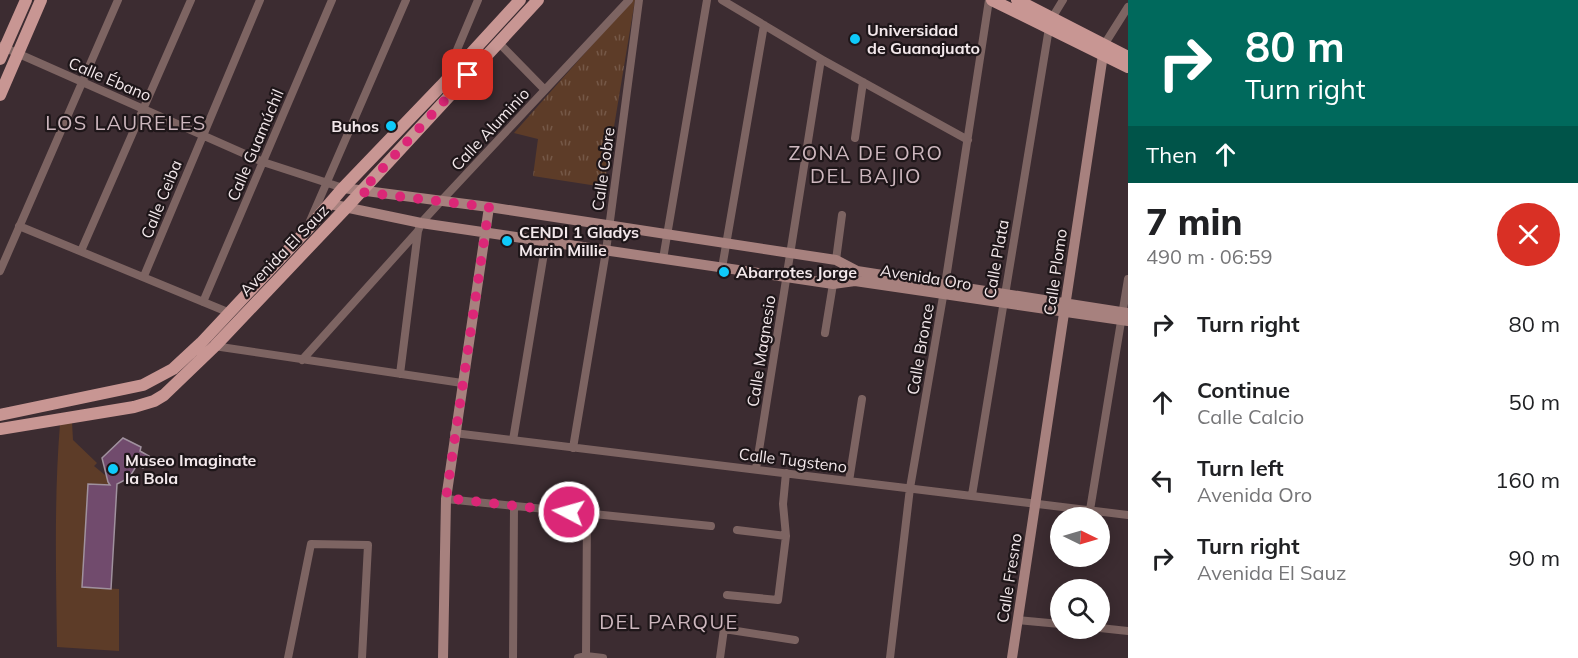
<!DOCTYPE html>
<meta charset="utf-8">
<style>
:root{--surface:#fff;--page:#f6f6f6;--text:#202124;--muted:#757577}
body{margin:0;font-family:Mulish,sans-serif;background:var(--page);color:var(--text);height:100vh;display:flex;flex-direction:column;font-size:22px;white-space:nowrap}
*{box-sizing:border-box;margin:0}
p{font-size:20px;color:var(--muted)}
.icon{flex:none;width:33px;height:33px;fill:none;stroke:currentColor;stroke-width:2;stroke-linecap:round;stroke-linejoin:round}
.map{position:relative;flex:1;overflow:hidden}
.panel{display:flex;flex-direction:column;background:var(--surface);width:450px}
.panel>*{flex:none}
.top-card{background:#00695c;color:#fff;overflow:hidden}
.needle{width:39px;rotate:95deg}
.fabs{position:absolute;left:1050px;top:507px;display:grid;gap:12px}
.fabs a{display:grid;place-items:center;width:60px;height:60px;border-radius:50%;background:var(--surface);box-shadow:0 3px 15px #0003;font-size:30px}
.pin{position:absolute;display:grid;place-items:center;width:51px;height:51px;color:#fff;margin:-26px;border-radius:12px;box-shadow:0 3px 9px #0006}
.me{position:absolute;width:66px;margin:-33px;rotate:276deg;stroke-linejoin:round;filter:drop-shadow(0 0 4px #0008)}
.turn{display:flex;align-items:center;gap:21px;height:126px;padding:0 18px;font-size:27px}
.turn .icon{width:78px;height:78px;stroke-width:2.5}
.turn b{display:block;font-size:42px;line-height:51px}
.then{display:flex;align-items:center;height:57px;padding:0 18px;background:#0003;gap:12px;font-size:22px}
.round{display:grid;place-items:center;flex:none;width:63px;height:63px;border-radius:32px;background:var(--page)}
.head{display:flex;align-items:center;justify-content:space-between;height:102px;padding:0 18px}
h1{font-size:36px;font-weight:800;line-height:45px}
ul{padding:0;list-style:none}
li{display:flex;align-items:center;gap:18px;height:78px;padding:0 18px}
li div{flex:1}
li b{display:block;font-size:22px}
li em{font-style:normal}
main{display:flex;flex:1;min-height:0}
.map>svg:first-child{display:block}
</style>
<main>
<div class="map">
<svg width="1128" height="658" viewBox="0 0 1128 658">
<defs>
<pattern id="park-tufts" width="24" height="20" patternUnits="userSpaceOnUse" patternTransform="scale(1.5)"><rect width="24" height="20" fill="#5d3c28"/><path d="M3 7l-1-3M5 7V3M7 7l1-3M15 17l-1-3M17 17v-4M19 17l1-3" fill="none" stroke="#755847"/></pattern>
</defs>
<rect width="100%" height="100%" fill="#3c2c31"/>
<path fill="#5d3c28" d="M72,422L73,440L97,463L94,466L117,485L88,484L82,587L119,589V651L57,647C56,572 54,498 60,424Z"/>
<path fill="url(#park-tufts)" d="M632,0H635L604,187L533,176L538,139L514,133Z"/>
<path fill="#714b6d" stroke="#a0919e" stroke-width="1.5" d="M123,438L141,447L140,451L149,456L143,468L137,465L129,478L117,484L111,589L82,587L88,484L110,485L108,482L102,458Z"/>
<g fill="none" stroke-linecap="round" stroke-linejoin="round">
<path stroke="#7d6462" stroke-width="8" d="M722,0L821,59L968,140
M498,42L545,90
M1104,45L1128,7
M1,46L263,162L343,188
M446,76L478,0
M855,138L863,82
M310,221L406,0
M19,226L230,313
M81,251L191,0
M663,259L707,0
M836,260L842,215
M722,268L764,25
M0,271L118,0
M144,276L260,0
M203,302L332,0
M825,333L833,284
M214,346L462,383
M302,360L418,231L421,223L442,200L629,0
M400,374L418,231
M454,433L1128,515
M513,440L546,241
M573,448L606,251L639,0
M756,469L821,59
M849,481L862,399
M972,495L1049,28L1052,18L1063,0
M446,499L711,526
M1090,510L1128,279
M737,530L786,536
M727,595L778,600L786,536L783,504L786,473
M1017,620L1060,624
M1100,628L1128,631
M586,656L587,514
M288,658L311,544L368,545L362,658
M513,658L514,506
M578,658L586,656L603,658
M720,658L724,629L795,640
M890,658L910,488L945,285L989,0"/>
<path stroke="#a7817e" stroke-width="10" d="M343,188L489,207L836,260L857,271L1128,313
M330,204L421,223L833,284L855,281L1128,321
M443,658L446,499L489,207
M1012,658L1104,48"/>
<path stroke="#c89693" stroke-width="12" d="M992,0L1128,67
M1017,0L1128,57
M0,59L26,0
M0,95L41,0
M0,415L143,385L173,369L201,343L306,231L343,188L441,86L520,0
M0,429L134,407L154,401L164,395L215,346L346,208L538,0"/>
</g>
<g fill="none" stroke-linecap="round" stroke-linejoin="round">
<path stroke="#db2777" stroke-width="10" stroke-dasharray="0 18" d="M468,75L361,192L489,207L446,498L569,512"/>
</g>
<g fill="#0fcafa" stroke="#1e1619" stroke-width="2">
<circle cx="855" cy="39" r="6"/>
<circle cx="391" cy="126" r="6"/>
<circle cx="507" cy="241" r="6"/>
<circle cx="724" cy="272" r="6"/>
<circle cx="113" cy="469" r="6"/>
</g>
<g text-anchor="middle" dominant-baseline="central" stroke-width="4.5" stroke-linejoin="round" paint-order="stroke">
<g font-size="16" font-weight="bold" fill="#f3e8eb" stroke="#1e1619" text-anchor="start">
<text x="867" y="30">Universidad<tspan x="867" dy="18">de Guanajuato</tspan></text>
<text x="379" y="126" text-anchor="end">Buhos</text>
<text x="519" y="232">CENDI 1 Gladys<tspan x="519" dy="18">Marin Millie</tspan></text>
<text x="736" y="272">Abarrotes Jorge</text>
<text x="125" y="460">Museo Imaginate<tspan x="125" dy="18">la Bola</tspan></text>
</g>
<g font-size="16" fill="#f3e8eb" stroke="#1e1619">
<text transform="translate(110 79) rotate(23)">Calle Ébano</text>
<text transform="translate(490 129) rotate(-47)">Calle Aluminio</text>
<text transform="translate(255 145) rotate(-67)">Calle Guamúchil</text>
<text transform="translate(603 169) rotate(-82)">Calle Cobre</text>
<text transform="translate(161 199) rotate(-68)">Calle Ceiba</text>
<text transform="translate(284 250) rotate(-46)">Avenida El Sauz</text>
<text transform="translate(996 259) rotate(-80)">Calle Plata</text>
<text transform="translate(1055 272) rotate(-82)">Calle Plomo</text>
<text transform="translate(926 277) rotate(9)">Avenida Oro</text>
<text transform="translate(920 349) rotate(-80)">Calle Bronce</text>
<text transform="translate(761 351) rotate(-81)">Calle Magnesio</text>
<text transform="translate(793 460) rotate(7)">Calle Tugsteno</text>
<text transform="translate(1009 578) rotate(-81)">Calle Fresno</text>
</g>
<g font-size="20" letter-spacing="1.5" fill="#ceb8bf" stroke="#1e1619">
<text x="126" y="122">LOS LAURELES</text>
<text x="866" y="152">ZONA DE ORO<tspan x="866" dy="23">DEL BAJIO</tspan></text>
<text x="669" y="621">DEL PARQUE</text>
</g>
</g>
</svg>
<div class="fabs">
<a><svg class="needle" viewBox="-14 -14 28 28"><path d="M0-13l5 13h-10z" fill="#e53935"/><path d="M0 13l5-13h-10z" fill="#757577"/></svg></a>
<a><svg class="icon" aria-label="search" viewBox="0 0 24 24"><circle cx="10" cy="10" r="6"/><path d="M15 15l6 6"/></svg></a>
</div>
<div class="pin" style="left:468px;top:75px;background:#d93025"><svg class="icon" aria-label="arrive" viewBox="0 0 24 24"><path d="M6 21V4h12l-3 4 3 4H6"/></svg></div>
<svg class="me" style="left:569px;top:512px" viewBox="-20 -20 40 40"><circle r="17" fill="#db2777" stroke="#fff" stroke-width="3"/><path d="M0-11L8 9 0 5-8 9z" fill="#fff"/></svg>
</div>
<section class="panel">
<div class="top-card">
<div class="turn"><svg class="icon" aria-label="right" viewBox="0 0 24 24"><path d="M7 20v-9h11M14 6l5 5-5 5"/></svg><div><b>80 m</b>Turn right</div></div>
<div class="then">Then<svg class="icon" aria-label="ahead" viewBox="0 0 24 24"><path d="M12 20V5M6 11l6-6 6 6"/></svg></div>
</div>
<div class="head"><div><h1>7 min</h1><p>490 m · 06:59</p></div><a class="round" style="background:#d93025;color:#fff"><svg class="icon" aria-label="close" viewBox="0 0 24 24"><path d="M6 6l12 12M18 6L6 18"/></svg></a></div>
<ul>
<li><svg class="icon" aria-label="right" viewBox="0 0 24 24"><path d="M7 20v-9h11M14 6l5 5-5 5"/></svg><div><b>Turn right</b></div><em>80 m</em></li>
<li><svg class="icon" aria-label="ahead" viewBox="0 0 24 24"><path d="M12 20V5M6 11l6-6 6 6"/></svg><div><b>Continue</b><p>Calle Calcio</p></div><em>50 m</em></li>
<li><svg class="icon" aria-label="left" viewBox="0 0 24 24"><path d="M17 20v-9H6M10 6l-5 5 5 5"/></svg><div><b>Turn left</b><p>Avenida Oro</p></div><em>160 m</em></li>
<li><svg class="icon" aria-label="right" viewBox="0 0 24 24"><path d="M7 20v-9h11M14 6l5 5-5 5"/></svg><div><b>Turn right</b><p>Avenida El Sauz</p></div><em>90 m</em></li>
</ul>
</section>
</main>
